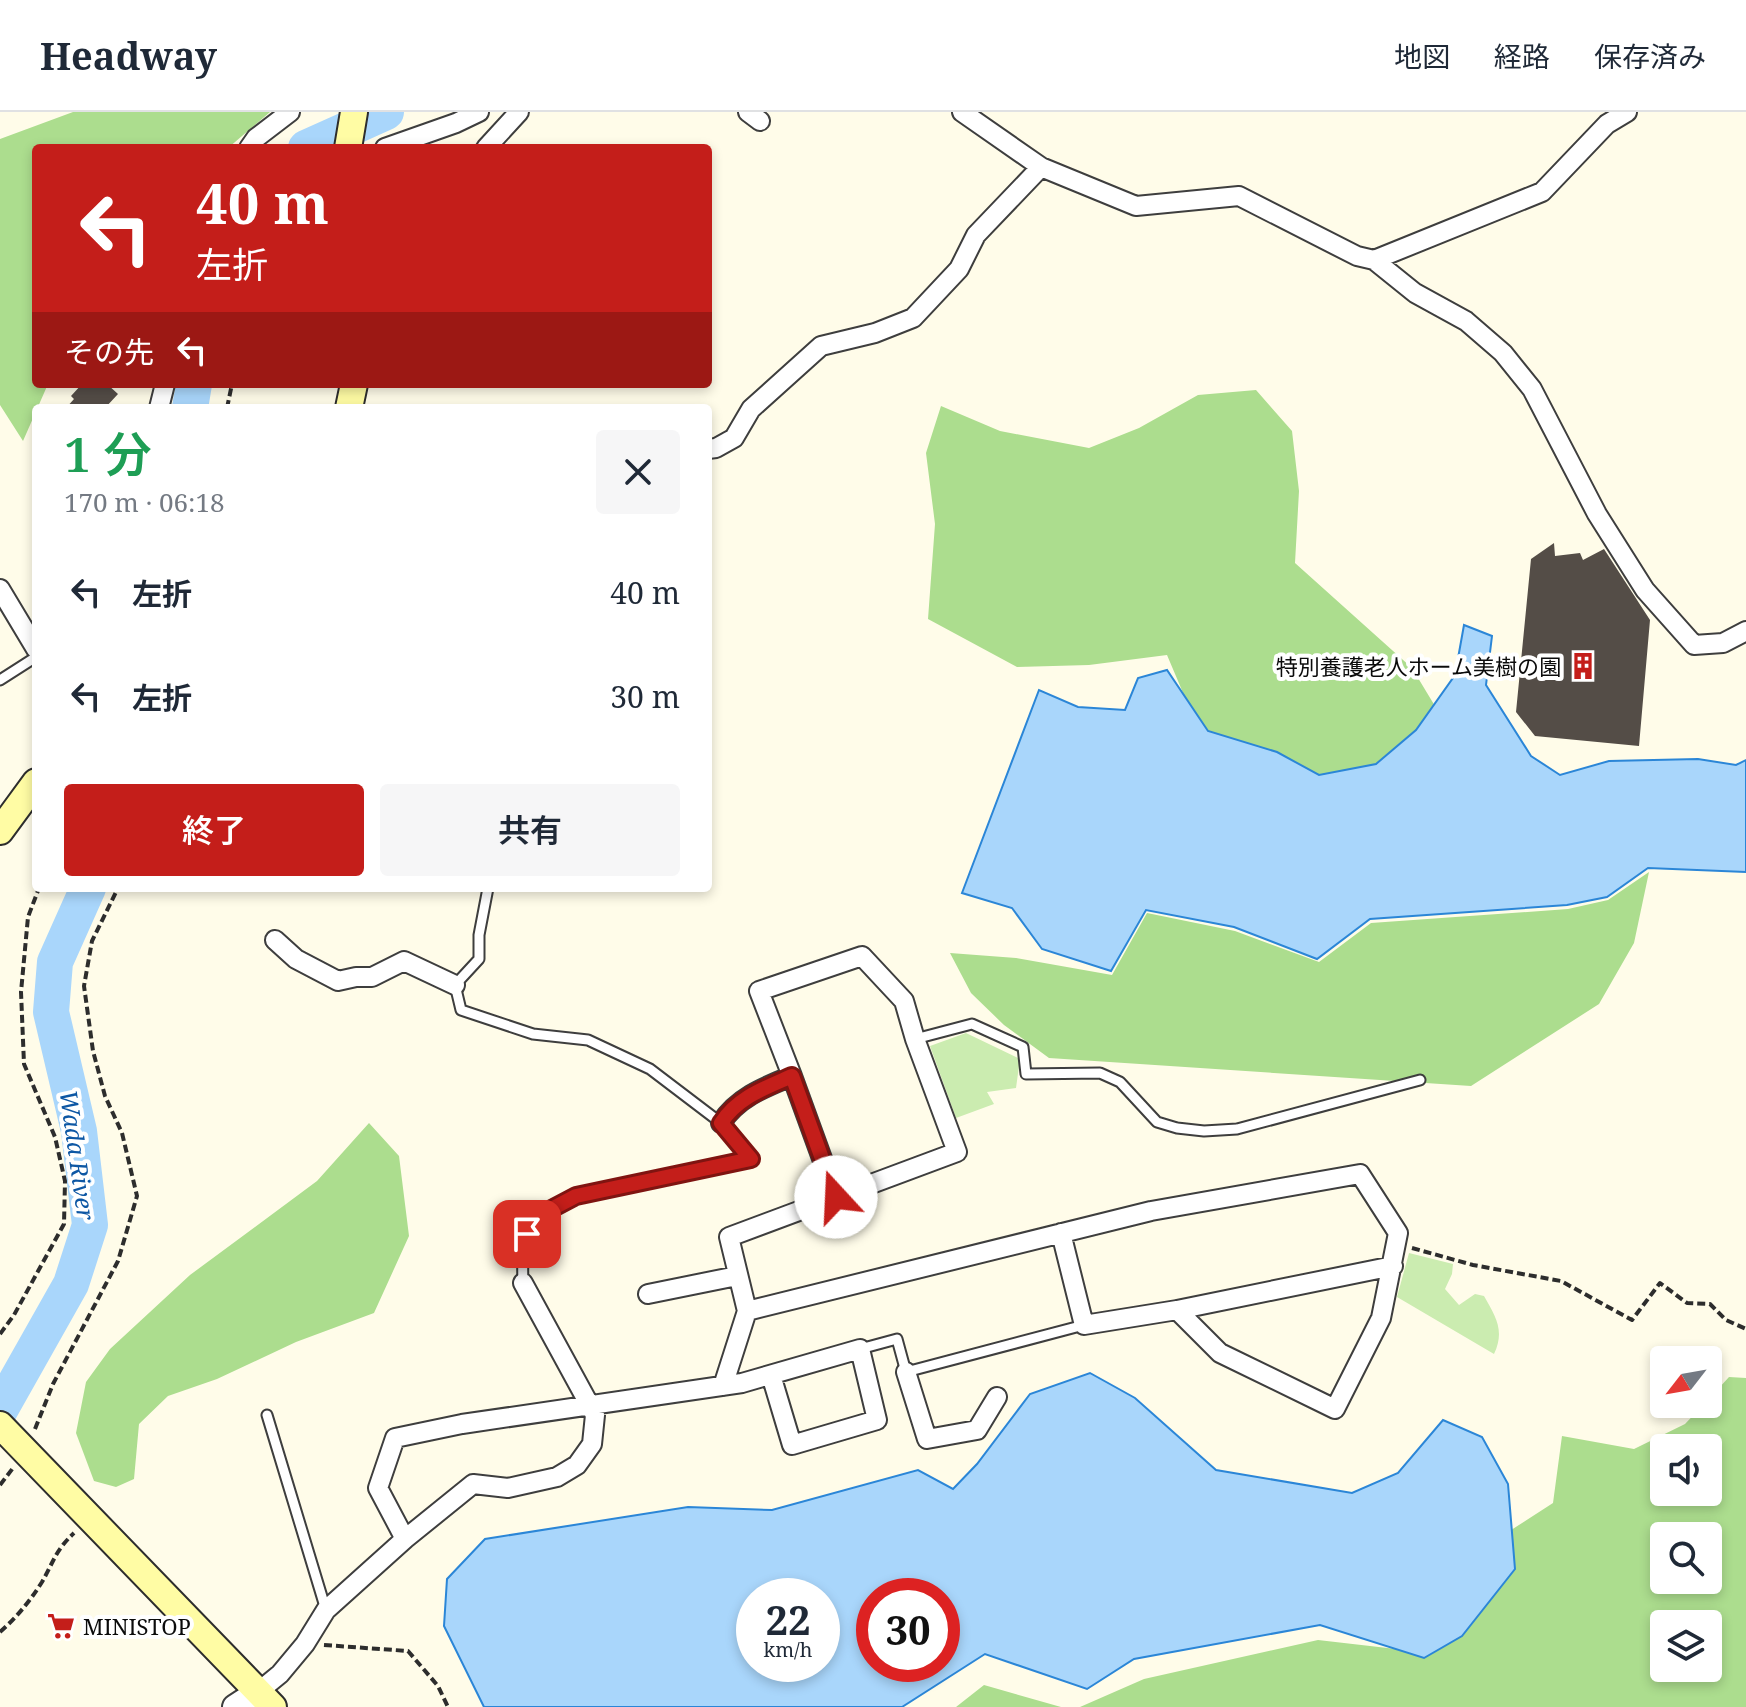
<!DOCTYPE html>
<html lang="ja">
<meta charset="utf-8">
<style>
:root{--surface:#fff;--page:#f6f6f7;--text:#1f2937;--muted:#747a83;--line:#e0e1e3;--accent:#c41e1a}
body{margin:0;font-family:"Noto Serif","Noto Sans JP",serif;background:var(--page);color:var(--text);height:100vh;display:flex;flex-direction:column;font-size:30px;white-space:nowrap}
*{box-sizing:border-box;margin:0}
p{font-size:26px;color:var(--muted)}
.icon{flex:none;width:44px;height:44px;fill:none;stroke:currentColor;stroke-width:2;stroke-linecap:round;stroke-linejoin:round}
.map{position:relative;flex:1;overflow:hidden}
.panel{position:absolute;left:32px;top:292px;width:680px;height:488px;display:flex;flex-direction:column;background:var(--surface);border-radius:8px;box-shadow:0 4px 12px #0003}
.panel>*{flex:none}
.hud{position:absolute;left:32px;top:32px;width:680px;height:244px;border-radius:8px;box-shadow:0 4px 12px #0003;background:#c41e1a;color:#fff;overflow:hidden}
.needle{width:52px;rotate:239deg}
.controls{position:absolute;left:1650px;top:1234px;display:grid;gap:16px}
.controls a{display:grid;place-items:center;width:72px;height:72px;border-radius:8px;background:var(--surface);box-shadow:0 4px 12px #0003;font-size:40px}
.speed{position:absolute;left:736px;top:1466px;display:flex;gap:16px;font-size:40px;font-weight:700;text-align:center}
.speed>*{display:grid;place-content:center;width:104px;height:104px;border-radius:50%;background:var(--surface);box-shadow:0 4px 12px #0003;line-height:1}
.speed small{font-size:20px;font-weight:400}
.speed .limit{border:12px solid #d22;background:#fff;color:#111}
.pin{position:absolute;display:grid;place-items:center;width:68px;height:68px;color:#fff;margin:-34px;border-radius:16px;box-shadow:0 4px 12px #0006}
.me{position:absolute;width:88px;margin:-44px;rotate:340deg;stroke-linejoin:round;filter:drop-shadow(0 0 6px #0008)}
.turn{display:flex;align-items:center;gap:28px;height:168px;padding:0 32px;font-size:36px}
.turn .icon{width:104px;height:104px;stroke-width:2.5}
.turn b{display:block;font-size:56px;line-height:68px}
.then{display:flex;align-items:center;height:76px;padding:0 32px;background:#0003;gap:16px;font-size:30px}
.round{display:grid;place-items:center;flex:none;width:84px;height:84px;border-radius:8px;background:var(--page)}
.summary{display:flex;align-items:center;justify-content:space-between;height:136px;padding:0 32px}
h1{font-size:48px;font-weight:600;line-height:60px;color:#1e9e55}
.button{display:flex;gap:16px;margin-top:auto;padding:16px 32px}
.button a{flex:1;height:92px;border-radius:8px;background:var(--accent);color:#fff;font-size:32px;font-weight:600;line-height:92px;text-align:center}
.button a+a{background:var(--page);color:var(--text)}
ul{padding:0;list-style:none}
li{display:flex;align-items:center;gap:24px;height:104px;padding:0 32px}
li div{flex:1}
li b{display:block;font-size:30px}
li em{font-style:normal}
header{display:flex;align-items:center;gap:48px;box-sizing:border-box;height:112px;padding:0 40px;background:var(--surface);border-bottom:2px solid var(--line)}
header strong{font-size:38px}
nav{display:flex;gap:44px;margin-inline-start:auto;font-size:28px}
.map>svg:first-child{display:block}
</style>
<header>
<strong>Headway</strong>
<nav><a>地図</a><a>経路</a><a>保存済み</a></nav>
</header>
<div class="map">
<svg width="1746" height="1595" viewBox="0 0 1746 1595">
<rect width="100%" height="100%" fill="#fffce9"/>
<path fill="#cbecb0" d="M966,921L1020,947L1016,976L987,980L994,992L956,1006L930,934Z
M1409,1141L1453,1152L1452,1162L1445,1177L1459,1193L1475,1182L1484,1184C1496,1205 1505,1219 1494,1242L1397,1185Z"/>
<path fill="#acdd8e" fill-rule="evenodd" d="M73,0H270L228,36H36V272H48L23,329L0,293V27Z
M1256,278L1292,319L1299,379L1295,451L1412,556L1441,604L1374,669L1304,673L1203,628L1167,543L1089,553L1017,555L928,507L935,412L926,341L941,294L1000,319L1089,336L1139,316L1198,283Z
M1649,760L1634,831L1599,892L1471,974L1049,946L1004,913L971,881L950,841L1016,846L1112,863L1147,801L1235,819L1319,850L1371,811L1568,797L1608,788Z
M369,1011L399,1044L409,1124L374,1201L296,1230L217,1267L168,1284L139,1312L134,1367L116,1375L94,1369L76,1321L86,1270L110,1237L190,1163L317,1069Z
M1729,1265L1746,1266V1595H1080L1144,1567L1318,1528L1422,1540L1499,1478L1505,1422L1553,1391L1562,1324L1634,1337L1685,1312L1704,1292H1708V1288ZM1664,1336H1708V1380H1664ZM1664,1424H1708V1468H1664ZM1664,1512H1708V1556H1664Z
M984,1573L1061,1595H956Z"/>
<path fill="#a9d6fb" stroke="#2b86d7" stroke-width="2" fill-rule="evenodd" d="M1464,513L1492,524L1486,573L1531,644L1560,663L1609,649L1698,647L1736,653L1746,648V760L1648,756L1607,785L1567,793L1370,807L1317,847L1234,815L1146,798L1111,859L1042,837L1012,796L962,781L1039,578L1078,595L1125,598L1138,566L1167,558L1208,619L1277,640L1319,663L1376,652L1416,618L1455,563Z
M1090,1261L1135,1286L1216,1358L1352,1381L1398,1361L1443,1308L1482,1325L1508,1372L1515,1457L1462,1524L1424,1546L1320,1513L1134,1547L1087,1577L985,1542L902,1595H484L444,1514L447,1467L485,1427L688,1395L772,1398L918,1358L953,1377L977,1352L1030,1282ZM754,1484H822V1552H754ZM874,1484H942V1552H874Z"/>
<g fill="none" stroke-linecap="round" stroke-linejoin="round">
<path stroke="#a9d6fb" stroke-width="36" d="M306,36L386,0
M190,296L194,272
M0,1298L71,1172L90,1113L79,1019L51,900L55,850L88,776"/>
</g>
<path fill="#544d47" d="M82,272H107L118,282L105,296H66L74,287L71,284Z
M1554,431L1555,444L1580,441L1583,448L1604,437L1650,508L1639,634L1535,624L1516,600L1531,447Z"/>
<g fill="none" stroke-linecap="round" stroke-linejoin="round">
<g stroke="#3e3e3e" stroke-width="13">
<path id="service" d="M0,568L36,545
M488,776L479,823V847L455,873L461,898L533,922L588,928L650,957L721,1011L751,1047C711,1055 559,1080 537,1106C522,1126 522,1147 523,1171
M915,927L972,912L1023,935L1026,962L1100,961L1120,970L1157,1010L1177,1016L1204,1019L1237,1017L1420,968
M860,1237L897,1227L906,1260L1084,1213
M267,1303L326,1498"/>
</g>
<g stroke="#3e3e3e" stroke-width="22">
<path id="minor" d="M748,0L760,9
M962,0L1041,55L1136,94L1239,84L1357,144L1374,148L1542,80L1607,12L1627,0
M249,36L256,26L290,0
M385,36L456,11L479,0
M486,36L519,0
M1374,148L1415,181L1466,209L1503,241L1532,277L1597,402L1645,478L1694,533L1723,531L1746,519
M159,296L165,272
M708,337L716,336L734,326L751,297L821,234L875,221L913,206L959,157L976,123L1041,55
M0,477L36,537
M275,828L296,847L338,869L356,865H372L404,849L455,873
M792,964L836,1085
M721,1011C738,985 765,975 792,964L759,879L862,844L904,889L915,927L957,1040L729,1125L747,1199L723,1274
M1061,1121L1084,1213L1177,1198
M648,1182L737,1164
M747,1199L1151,1099L1360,1062L1398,1121L1381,1206L1335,1297L1220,1241L1177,1198L1393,1154
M906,1260L927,1327L977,1318L997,1285
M405,1427L378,1376L395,1326L462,1312L742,1271L860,1237L877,1308L792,1333L771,1263
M258,1580L280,1562L305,1532L326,1498L405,1427L473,1372L508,1376L557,1365L577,1353L592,1332L595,1303L523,1171"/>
</g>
<g stroke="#3e3e3e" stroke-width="28">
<path id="tertiary" d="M235,1595L258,1580"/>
</g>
<g stroke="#2d2d2d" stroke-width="30">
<path id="secondary" d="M348,36L354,0
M349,296L354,272
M0,719L36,670
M0,1313L273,1595"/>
</g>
<path stroke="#2d2d2d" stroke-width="4" stroke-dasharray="8 4" stroke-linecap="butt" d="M227,296L232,272
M1412,1136L1473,1153L1561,1169L1632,1208L1660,1171L1687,1191L1710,1192L1726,1208L1746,1217
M0,1222L14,1203L64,1112L65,1069L55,1025L24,952L21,880L28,805L39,776
M35,1317L53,1272L118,1149L137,1084L122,1021L105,984L93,939L84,874L92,829L118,776
M0,1373L13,1356
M0,1520C17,1505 30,1489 42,1470C54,1449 55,1439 74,1421
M324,1533L408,1539L438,1574L448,1595"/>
<use href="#service" stroke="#fff" stroke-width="9"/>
<use href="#minor" stroke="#fff" stroke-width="18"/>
<use href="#tertiary" stroke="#fff" stroke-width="24"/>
<use href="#secondary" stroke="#fffca4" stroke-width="26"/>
</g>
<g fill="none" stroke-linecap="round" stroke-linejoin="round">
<g stroke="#7f1411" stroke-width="20">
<path id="route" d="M527,1122L540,1103L576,1084L751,1047L721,1011C738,985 765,976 792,964L836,1085"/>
</g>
<use href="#route" stroke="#c41e1a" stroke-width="14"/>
</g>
<defs>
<g id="building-bare" transform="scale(2.16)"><path d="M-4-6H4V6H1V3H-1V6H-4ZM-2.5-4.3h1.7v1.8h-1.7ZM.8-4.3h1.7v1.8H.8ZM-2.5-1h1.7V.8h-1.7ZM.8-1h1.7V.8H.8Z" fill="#c41e1a" stroke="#fff" stroke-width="2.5" paint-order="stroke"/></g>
<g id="supermarket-bare" transform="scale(2.16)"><path d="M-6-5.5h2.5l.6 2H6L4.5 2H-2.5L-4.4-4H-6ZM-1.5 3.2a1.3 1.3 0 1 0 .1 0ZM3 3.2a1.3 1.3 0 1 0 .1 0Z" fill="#c41e1a" stroke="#fff" stroke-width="2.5" paint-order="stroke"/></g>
</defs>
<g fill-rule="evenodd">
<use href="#building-bare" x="1583" y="554"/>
<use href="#supermarket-bare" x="61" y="1514"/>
</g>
<g text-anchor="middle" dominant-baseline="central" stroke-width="8" stroke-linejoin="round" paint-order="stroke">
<g font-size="22" fill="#0b0b0b" stroke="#fff" text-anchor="end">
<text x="1561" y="554">特別養護老人ホーム美樹の園</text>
<text x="83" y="1514" text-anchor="start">MINISTOP</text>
</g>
<g font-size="24" font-style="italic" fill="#0d57a4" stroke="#fff">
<text transform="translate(78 1043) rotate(82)">Wada River</text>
</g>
</g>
</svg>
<div class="controls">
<a><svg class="needle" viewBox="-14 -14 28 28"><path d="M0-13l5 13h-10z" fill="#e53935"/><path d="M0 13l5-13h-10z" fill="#747a83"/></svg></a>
<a><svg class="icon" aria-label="sound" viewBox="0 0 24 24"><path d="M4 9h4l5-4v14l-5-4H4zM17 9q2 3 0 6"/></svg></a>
<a><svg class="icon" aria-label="search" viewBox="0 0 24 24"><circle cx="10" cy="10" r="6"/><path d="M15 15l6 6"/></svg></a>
<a><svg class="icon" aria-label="layers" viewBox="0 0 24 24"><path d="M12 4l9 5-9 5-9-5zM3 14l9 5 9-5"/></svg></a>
</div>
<div class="speed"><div>22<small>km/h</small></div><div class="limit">30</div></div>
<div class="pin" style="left:527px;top:1122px;background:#d93025"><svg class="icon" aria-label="arrive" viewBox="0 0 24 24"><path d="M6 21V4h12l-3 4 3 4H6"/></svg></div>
<svg class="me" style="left:836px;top:1085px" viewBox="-20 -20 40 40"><circle r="19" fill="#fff"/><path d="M0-13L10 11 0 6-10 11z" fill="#c41e1a"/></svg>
<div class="hud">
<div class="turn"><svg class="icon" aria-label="left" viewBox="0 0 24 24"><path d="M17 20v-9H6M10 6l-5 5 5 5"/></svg><div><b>40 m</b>左折</div></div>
<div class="then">その先<svg class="icon" aria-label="left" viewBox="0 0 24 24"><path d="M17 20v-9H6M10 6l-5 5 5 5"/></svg></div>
</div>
<section class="panel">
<div class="summary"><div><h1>1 分</h1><p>170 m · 06:18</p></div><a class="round"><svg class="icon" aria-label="close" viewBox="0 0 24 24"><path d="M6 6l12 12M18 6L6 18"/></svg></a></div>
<ul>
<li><svg class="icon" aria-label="left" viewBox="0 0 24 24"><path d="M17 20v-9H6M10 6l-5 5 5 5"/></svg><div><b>左折</b></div><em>40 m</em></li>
<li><svg class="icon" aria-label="left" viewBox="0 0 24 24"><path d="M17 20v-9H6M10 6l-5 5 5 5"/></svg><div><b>左折</b></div><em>30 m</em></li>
</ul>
<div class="button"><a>終了</a><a>共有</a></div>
</section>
</div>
